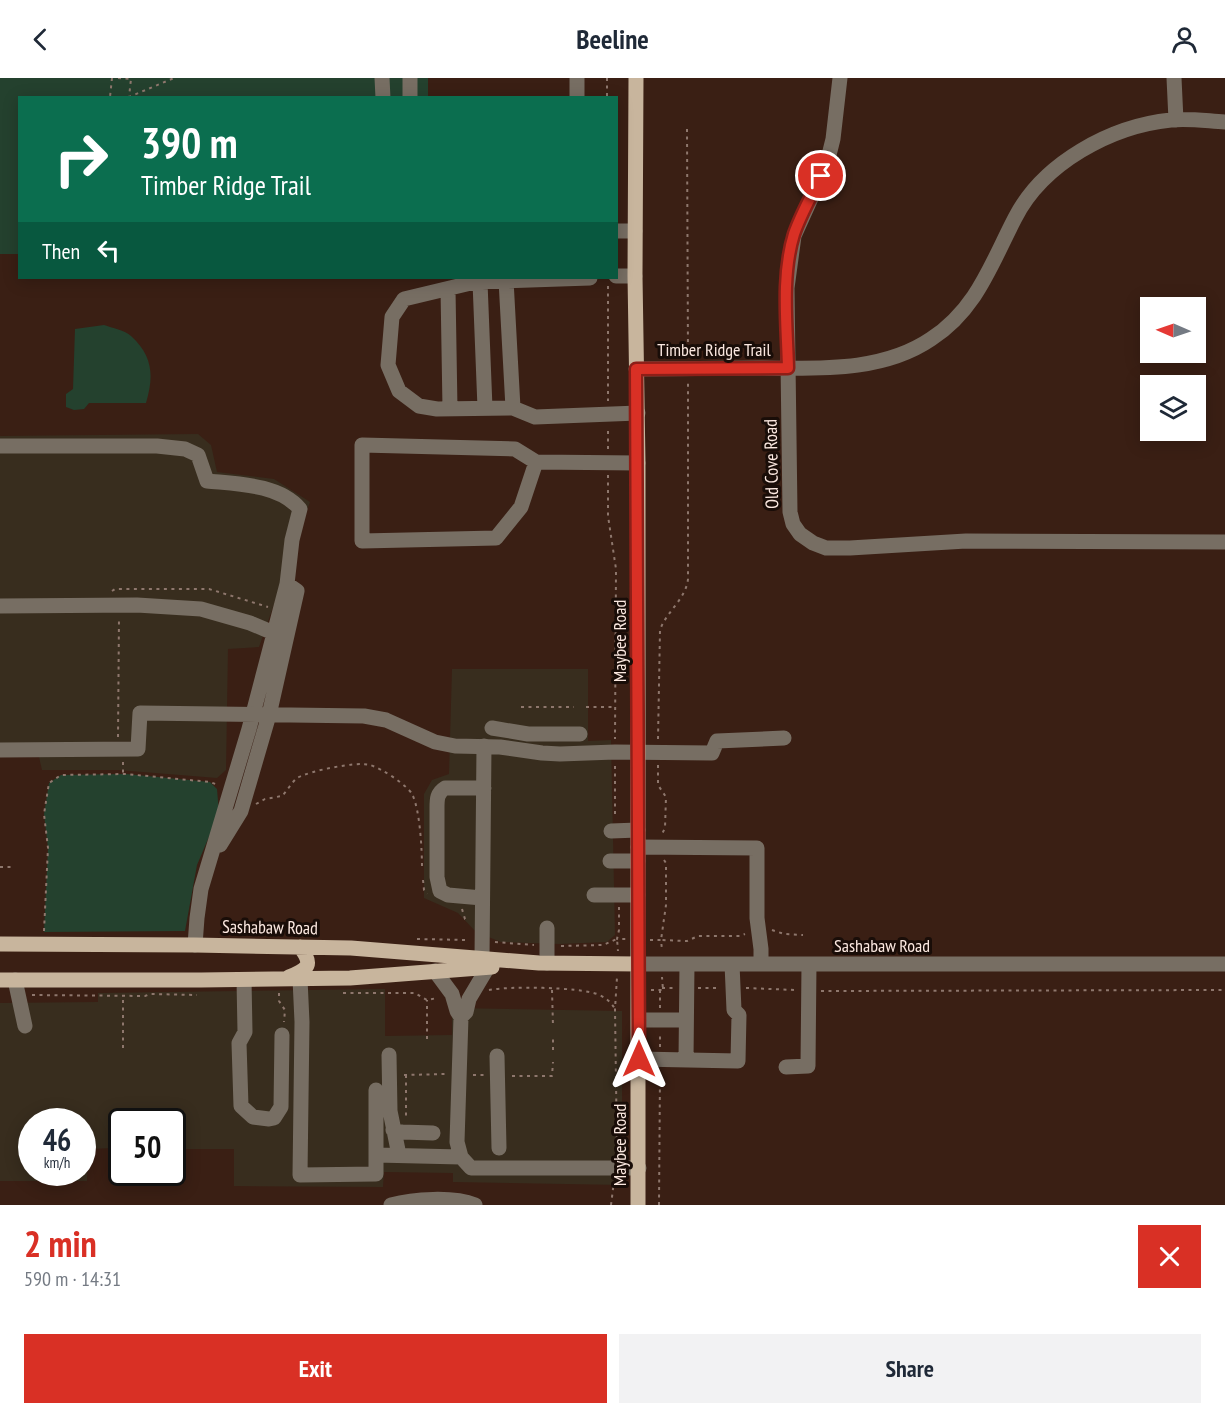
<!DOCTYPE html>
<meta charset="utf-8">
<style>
:root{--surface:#fff;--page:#f2f2f3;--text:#1f2937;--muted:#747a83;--accent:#d93025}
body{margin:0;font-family:"PT Sans Narrow",sans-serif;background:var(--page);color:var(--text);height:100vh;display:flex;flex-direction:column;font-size:22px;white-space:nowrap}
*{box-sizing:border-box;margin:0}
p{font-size:20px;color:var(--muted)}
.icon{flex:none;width:33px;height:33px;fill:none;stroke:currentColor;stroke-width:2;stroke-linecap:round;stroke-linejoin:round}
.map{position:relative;height:1127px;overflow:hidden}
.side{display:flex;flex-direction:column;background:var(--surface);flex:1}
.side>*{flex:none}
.banner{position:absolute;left:18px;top:18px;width:600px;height:183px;border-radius:0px;box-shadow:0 3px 15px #0003;background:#0b6e4f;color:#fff;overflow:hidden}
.needle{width:39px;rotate:272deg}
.fabs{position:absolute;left:1140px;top:219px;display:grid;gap:12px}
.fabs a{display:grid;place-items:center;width:66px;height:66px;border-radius:0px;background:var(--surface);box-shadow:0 3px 15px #0003;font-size:30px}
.speed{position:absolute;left:18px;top:1030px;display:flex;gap:12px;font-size:30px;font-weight:700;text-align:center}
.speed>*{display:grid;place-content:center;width:78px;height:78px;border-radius:50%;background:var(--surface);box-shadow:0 3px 15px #0003;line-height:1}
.speed small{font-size:15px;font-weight:400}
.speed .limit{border:3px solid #111;border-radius:9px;background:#fff;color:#111}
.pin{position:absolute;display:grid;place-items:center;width:51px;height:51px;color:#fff;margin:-26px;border:3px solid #fff;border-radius:50%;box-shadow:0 2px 6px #0007}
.me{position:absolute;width:66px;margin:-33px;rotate:0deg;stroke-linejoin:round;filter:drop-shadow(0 0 4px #0008)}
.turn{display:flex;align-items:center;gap:21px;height:126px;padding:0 24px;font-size:27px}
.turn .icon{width:78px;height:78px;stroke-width:2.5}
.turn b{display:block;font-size:42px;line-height:51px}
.then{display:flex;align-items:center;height:57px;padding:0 24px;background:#0003;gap:12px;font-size:22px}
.round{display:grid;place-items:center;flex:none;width:63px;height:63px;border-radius:0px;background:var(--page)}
.summary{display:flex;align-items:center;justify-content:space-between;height:102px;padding:0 24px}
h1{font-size:36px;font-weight:700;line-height:45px;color:var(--accent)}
.button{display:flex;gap:12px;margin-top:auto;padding:12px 24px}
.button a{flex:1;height:69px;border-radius:0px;background:var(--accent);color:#fff;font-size:24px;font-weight:700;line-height:69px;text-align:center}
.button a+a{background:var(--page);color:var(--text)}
header{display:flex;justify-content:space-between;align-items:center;height:78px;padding:0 24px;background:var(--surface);font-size:27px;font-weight:700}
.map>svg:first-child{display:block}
</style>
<header><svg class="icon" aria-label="back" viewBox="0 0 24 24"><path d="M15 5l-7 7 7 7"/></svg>Beeline<svg class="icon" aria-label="person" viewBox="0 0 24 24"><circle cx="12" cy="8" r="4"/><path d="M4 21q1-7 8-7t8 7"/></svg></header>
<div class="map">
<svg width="1225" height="1127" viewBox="0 0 1225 1127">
<rect width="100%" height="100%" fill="#3a1f14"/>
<path fill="#382d1e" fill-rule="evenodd" d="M198,356L211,367L217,394L274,401L310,424L259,569L228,571L226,692L217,700L118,692H42L39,679H0V358Z
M452,591H588V663L611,662L615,857L607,864L559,866L501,864L476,854L458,835L424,820V716L432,702L449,696Z
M385,911V958L452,957V930L622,933V1107L453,1104V1095L384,1094L383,1109L234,1108V1071H173L172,1044H122L121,1072L115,1070L88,1071L87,1103H0V925L98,924V915ZM32,1044H82V1095H32Z"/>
<path fill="#24412e" d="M0,0H428V20H20L19,176H0Z
M104,247C112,250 125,252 131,258C153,278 154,298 146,325H89L84,331L74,332L66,329V316L73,311L75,251Z
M126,696L210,704L217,711L219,735L197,787L185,853L44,854L48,770L44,736L49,705L61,697Z"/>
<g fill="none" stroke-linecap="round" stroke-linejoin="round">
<path stroke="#8e776d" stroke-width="2" stroke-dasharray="3 4.5" stroke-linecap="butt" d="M112,0L110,19H129L174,0
M118,0L131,1L129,19
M607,0V20
M687,51L688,279
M608,208V323
M608,371V349
M608,397V438L616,491L615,661
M112,513L115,511H209L268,529
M521,629H574
M586,629H615
M118,659L119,539
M658,661L660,552C666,534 686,521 688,501V303
M123,684V696
M658,687V707L666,719L665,750L662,756
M615,688V739
M256,726L265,721L282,718C287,713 292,704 297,700C309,693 357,683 370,687C381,690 407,707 412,716C420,731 422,772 422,790
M664,782L666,785V827L661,862L687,863L698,858H740L745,856
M0,789H15
M423,802L424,812L427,816
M619,829V852L617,861H626
M462,831L465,841L469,842
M772,852L784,856L803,857
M44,853L48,770L44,736L49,705L61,697L126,696L210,704L218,707
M417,861L468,862
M650,862H661L662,872
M495,864L534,867
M561,868L603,867L617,861L618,873
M662,910H675
M698,910H720
M746,910L795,912
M489,912C509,908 578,909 597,916C605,919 611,924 615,931
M552,912L553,948
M651,912H663L662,899
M821,913L1225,912
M279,915V923L285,932L284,944
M343,915H415L427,922L437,920
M32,917L145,918L150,916L197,917
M660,930V912
M427,961V922
M660,969V954
M123,970V918
M553,972V961
M404,997L446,996
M406,997V1038
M473,997H485
M512,998H552L553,984
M617,1076L615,931L617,899
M611,1127L614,1103
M659,1127L660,996"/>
<path stroke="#776e63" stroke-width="15" d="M382,0L383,20
M410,0V20
M840,0L833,61L827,85L794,158L787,210L790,434L793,446L800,456L813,465L826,470H850L966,463L1225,464
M1174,0L1176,42
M577,20V0
M616,153H635
M616,198H635
M590,200L475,204L404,221L392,239L388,287L399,313L419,328L437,331L513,330L535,339L638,335
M506,202L513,330
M480,204L485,330
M448,211L450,331
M636,291C677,291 718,290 759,290C816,290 881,295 931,261C977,231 991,186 1015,140C1043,85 1111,48 1171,42C1188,40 1207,43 1225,44
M0,368H157L185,371L198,377L207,403C237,406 279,406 300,431L292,462L287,506L249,651L201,811L197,840L195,867
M536,384L515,371L362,367V463L496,460L521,429L536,384L638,385
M0,528L137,527L201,531L250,545L283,559
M492,650L528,656H580
M0,672L138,671L140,635L364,638L386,642L435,664L455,668L500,669L542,675L560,676L615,674L712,675L717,663L784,660
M611,753L638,752
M220,767L241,733L269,637L297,513L287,506
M638,769L757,770V840L761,871V886
M610,783H638
M594,817H638
M482,820L448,817L440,813L437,799V730C437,721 437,715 445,710H484
M547,850V885
M482,881L484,668
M638,886H1225
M435,893L452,916L457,933L461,939L457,1064L461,1079L471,1090H639
M300,901L302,944L300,1097L376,1096V1012
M15,902L25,948
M244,902L245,954L239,965L241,1028L253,1039L269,1041L274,1040L281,1029L282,957
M461,939L466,934L469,921L488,889
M639,942H686
M389,977L390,1033L399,1077
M497,978L499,1070
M639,981L738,983L739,937L734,932L732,886
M686,982L687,886
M786,989L808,988L809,886
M393,1052L402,1054L433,1055
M376,1077L461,1079
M391,1127C413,1121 453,1118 475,1127"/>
<path stroke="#c8b59d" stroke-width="15" d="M636,0L635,198L638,385V1127
M0,866L195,867L351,870L539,885L638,886
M289,899C308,891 314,887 300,869
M0,902H201L350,900L492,889"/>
</g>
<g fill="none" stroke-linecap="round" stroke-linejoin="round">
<g stroke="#8d1f18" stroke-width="15">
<path id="route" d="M639,981L636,291L788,290C787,247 781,198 794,156C801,136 812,117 821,98"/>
</g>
<use href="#route" stroke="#d93025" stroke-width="10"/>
</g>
<g text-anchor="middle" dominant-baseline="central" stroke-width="6" stroke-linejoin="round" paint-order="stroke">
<g font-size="18" fill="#fbe8e0" stroke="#190d08">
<text x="714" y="271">Timber Ridge Trail</text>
<text transform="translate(771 386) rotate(-91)">Old Cove Road</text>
<text transform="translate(619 563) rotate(-90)">Maybee Road</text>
<text transform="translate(270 849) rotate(1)">Sashabaw Road</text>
<text x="882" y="867">Sashabaw Road</text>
<text transform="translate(619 1067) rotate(-90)">Maybee Road</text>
</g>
</g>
</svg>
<div class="fabs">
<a><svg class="needle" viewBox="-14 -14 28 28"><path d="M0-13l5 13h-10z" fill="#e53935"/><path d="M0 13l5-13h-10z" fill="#747a83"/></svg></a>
<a><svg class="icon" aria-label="layers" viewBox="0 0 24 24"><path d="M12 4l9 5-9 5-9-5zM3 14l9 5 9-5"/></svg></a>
</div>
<div class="speed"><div>46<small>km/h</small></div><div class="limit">50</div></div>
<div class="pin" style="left:821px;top:98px;background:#d93025"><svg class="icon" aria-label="arrive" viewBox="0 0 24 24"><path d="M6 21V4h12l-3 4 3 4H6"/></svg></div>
<svg class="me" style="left:639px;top:981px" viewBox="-20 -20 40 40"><path d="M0-17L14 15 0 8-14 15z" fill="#d93025" stroke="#fff" stroke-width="4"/></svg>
<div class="banner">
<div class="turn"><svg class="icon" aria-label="right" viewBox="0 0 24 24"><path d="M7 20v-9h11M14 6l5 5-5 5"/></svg><div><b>390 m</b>Timber Ridge Trail</div></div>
<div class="then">Then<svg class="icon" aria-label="left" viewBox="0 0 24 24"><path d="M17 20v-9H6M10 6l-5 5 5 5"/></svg></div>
</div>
</div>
<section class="side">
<div class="summary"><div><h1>2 min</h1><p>590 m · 14:31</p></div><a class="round" style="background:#d93025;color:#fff"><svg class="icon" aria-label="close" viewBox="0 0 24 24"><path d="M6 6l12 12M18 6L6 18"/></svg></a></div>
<div class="button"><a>Exit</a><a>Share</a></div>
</section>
